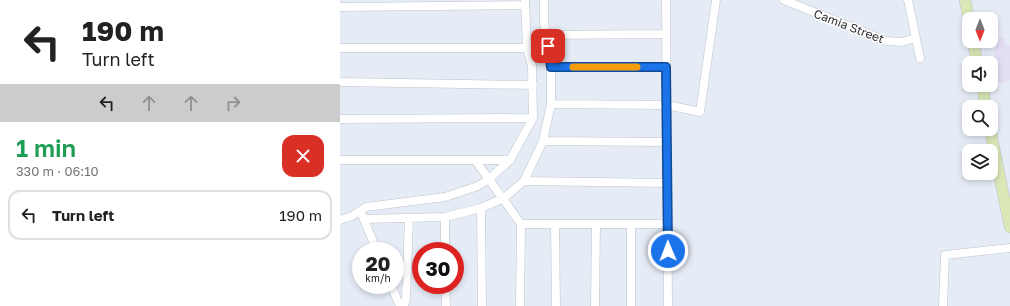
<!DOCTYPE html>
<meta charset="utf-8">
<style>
:root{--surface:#fff;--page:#f2f2f2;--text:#222;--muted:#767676;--line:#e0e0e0}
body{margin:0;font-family:"Golos Text",sans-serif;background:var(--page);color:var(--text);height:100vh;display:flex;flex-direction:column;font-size:15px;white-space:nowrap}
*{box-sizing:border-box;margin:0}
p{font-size:13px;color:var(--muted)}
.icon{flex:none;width:22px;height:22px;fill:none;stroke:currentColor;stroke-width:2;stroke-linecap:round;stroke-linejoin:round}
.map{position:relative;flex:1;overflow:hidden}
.panel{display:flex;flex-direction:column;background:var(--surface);width:340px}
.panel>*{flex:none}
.banner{background:#fff;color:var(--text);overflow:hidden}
.needle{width:26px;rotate:180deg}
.buttons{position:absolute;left:622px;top:12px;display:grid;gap:8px}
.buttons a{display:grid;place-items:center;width:36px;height:36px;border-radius:8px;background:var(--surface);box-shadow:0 2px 6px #0003;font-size:20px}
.speed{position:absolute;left:12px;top:242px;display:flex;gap:8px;font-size:20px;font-weight:700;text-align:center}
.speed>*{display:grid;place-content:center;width:52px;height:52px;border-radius:50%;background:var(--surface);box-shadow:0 2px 6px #0003;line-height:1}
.speed small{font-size:10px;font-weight:400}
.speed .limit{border:6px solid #d22;background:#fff;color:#111}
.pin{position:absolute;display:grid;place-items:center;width:34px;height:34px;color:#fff;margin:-17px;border-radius:8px;box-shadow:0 2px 6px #0006}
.me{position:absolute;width:44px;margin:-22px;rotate:359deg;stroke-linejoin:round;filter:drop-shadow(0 0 3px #0008)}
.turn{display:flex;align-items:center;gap:14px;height:84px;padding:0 16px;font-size:18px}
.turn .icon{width:52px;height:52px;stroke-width:2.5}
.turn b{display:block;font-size:28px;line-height:34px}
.lanes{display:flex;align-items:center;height:38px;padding:0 16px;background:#0003;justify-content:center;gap:20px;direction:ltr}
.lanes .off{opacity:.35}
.round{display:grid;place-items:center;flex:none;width:42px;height:42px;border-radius:12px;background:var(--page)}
.summary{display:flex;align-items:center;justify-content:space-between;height:68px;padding:0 16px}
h1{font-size:24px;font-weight:600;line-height:30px;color:#1e9e55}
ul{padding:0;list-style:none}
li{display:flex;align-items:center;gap:12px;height:50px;margin:0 8px 6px;padding:0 8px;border:2px solid var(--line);border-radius:12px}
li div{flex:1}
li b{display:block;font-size:15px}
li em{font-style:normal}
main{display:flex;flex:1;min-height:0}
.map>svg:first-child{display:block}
</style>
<main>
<section class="panel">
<div class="banner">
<div class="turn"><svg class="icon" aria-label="left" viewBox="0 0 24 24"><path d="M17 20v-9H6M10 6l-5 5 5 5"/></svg><div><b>190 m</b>Turn left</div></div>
<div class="lanes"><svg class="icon" aria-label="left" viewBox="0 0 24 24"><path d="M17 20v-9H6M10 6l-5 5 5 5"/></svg><svg class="icon off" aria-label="ahead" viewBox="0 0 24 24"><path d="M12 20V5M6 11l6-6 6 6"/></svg><svg class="icon off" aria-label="ahead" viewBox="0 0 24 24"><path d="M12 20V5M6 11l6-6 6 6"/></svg><svg class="icon off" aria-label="right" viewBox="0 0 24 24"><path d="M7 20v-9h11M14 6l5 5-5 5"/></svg></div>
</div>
<div class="summary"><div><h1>1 min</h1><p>330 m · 06:10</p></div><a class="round" style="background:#d93025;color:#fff"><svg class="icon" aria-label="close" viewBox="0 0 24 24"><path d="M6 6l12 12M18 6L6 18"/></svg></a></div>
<ul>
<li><svg class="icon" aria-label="left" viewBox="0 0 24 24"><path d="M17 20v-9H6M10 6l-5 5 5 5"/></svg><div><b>Turn left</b></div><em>190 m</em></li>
</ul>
</section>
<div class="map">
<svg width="670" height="306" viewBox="0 0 670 306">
<rect width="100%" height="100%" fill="#e6ecf6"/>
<path fill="#e3def4" d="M658,38H665V45H670V80L656,84L651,78V70Z"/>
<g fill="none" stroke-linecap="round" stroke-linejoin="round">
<g stroke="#bec4ce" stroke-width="9">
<path id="street" d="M326,0L328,306
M444,0L546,41L561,42L576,38
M568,0L580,58
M0,7L185,5
M207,35L326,34
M0,48H187
M211,67H326
M0,82L193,85
M211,104L327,105L360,112L376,0
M0,119L193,118
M203,141L327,142
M0,160H170
M135,160L181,224H327
M184,181L327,183
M141,208L142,306
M22,215L37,251
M105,217V251
M24,219L105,217L141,208L164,198L184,181L203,141L211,104V67L204,22V0
M0,220L12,216L26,207L105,197L138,186L149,179L170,160L193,118L192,66L187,48L185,0
M215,224L216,306
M291,224V306
M51,285L60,306
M105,285L106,306
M64,306L66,299L69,218
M180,306L181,224
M255,306L256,224
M603,306L605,255L670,248"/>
</g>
<g stroke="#bec4ce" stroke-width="12">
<path id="secondary" d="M625,0L629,20
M633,41L637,63
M642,85L646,107
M650,129L670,227"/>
</g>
<use href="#street" stroke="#fff" stroke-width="8"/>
<use href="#secondary" stroke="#dae7b6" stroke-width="11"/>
</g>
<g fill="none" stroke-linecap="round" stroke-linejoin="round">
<g stroke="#114b97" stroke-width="10">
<path id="route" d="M208,46L211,67H326L328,251"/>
</g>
<use href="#route" stroke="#1a73e8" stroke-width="7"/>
<path stroke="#f59e0b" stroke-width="7" d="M233,67H297"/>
</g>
<g text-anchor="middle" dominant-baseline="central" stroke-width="3" stroke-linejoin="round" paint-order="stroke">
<g font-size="12" fill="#2b2d31" stroke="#fff">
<text transform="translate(509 26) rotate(21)">Camia Street</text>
</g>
</g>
</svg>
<div class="buttons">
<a><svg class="needle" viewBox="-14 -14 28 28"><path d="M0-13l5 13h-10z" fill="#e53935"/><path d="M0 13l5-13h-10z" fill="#767676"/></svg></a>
<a><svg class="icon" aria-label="sound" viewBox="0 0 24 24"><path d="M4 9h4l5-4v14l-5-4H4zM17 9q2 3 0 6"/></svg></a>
<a><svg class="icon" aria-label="search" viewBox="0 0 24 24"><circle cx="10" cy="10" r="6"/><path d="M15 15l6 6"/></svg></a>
<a><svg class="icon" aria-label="layers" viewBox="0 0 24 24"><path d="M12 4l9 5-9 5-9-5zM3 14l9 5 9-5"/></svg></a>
</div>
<div class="speed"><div>20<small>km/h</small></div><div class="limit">30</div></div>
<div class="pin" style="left:208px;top:46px;background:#d93025"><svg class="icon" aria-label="arrive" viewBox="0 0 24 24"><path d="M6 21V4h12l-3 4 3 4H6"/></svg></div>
<svg class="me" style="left:328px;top:251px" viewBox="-20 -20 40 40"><circle r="17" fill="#1a73e8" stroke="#fff" stroke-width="3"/><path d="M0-11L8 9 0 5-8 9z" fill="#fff"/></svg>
</div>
</main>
